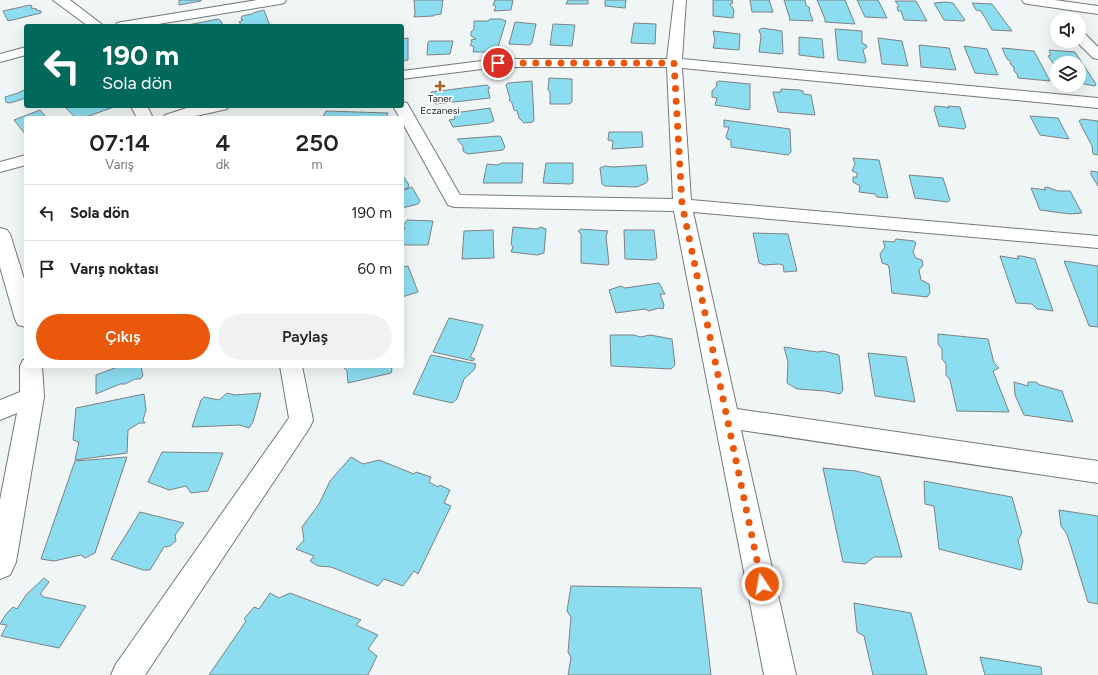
<!DOCTYPE html>
<html lang="tr">
<meta charset="utf-8">
<style>
:root{--surface:#fff;--page:#f2f2f2;--text:#222;--muted:#767676;--line:#e0e0e0;--accent:#ea580c}
body{margin:0;font-family:Figtree,sans-serif;background:var(--page);color:var(--text);height:100vh;display:flex;flex-direction:column;font-size:15px;white-space:nowrap}
*{box-sizing:border-box;margin:0}
p{font-size:13px;color:var(--muted)}
.icon{flex:none;width:22px;height:22px;fill:none;stroke:currentColor;stroke-width:2;stroke-linecap:round;stroke-linejoin:round}
.map{position:relative;flex:1;overflow:hidden}
.side{position:absolute;left:24px;top:116px;width:380px;height:252px;display:flex;flex-direction:column;background:var(--surface);border-radius:4px;box-shadow:0 4px 16px #0002}
.side>*{flex:none}
.hud{position:absolute;left:24px;top:24px;width:380px;height:84px;border-radius:4px;box-shadow:0 4px 16px #0002;background:#00695c;color:#fff;overflow:hidden}
.buttons{position:absolute;left:1050px;top:12px;display:grid;gap:8px}
.buttons a{display:grid;place-items:center;width:36px;height:36px;border-radius:50%;background:var(--surface);box-shadow:0 4px 16px #0002;font-size:20px}
.pin{position:absolute;display:grid;place-items:center;width:34px;height:34px;color:#fff;margin:-17px;border:2px solid #fff;border-radius:50%;box-shadow:0 1px 4px #0007}
.me{position:absolute;width:44px;margin:-22px;rotate:348deg;stroke-linejoin:round;filter:drop-shadow(0 0 3px #0008)}
.turn{display:flex;align-items:center;gap:14px;height:84px;padding:0 12px;font-size:18px}
.turn .icon{width:52px;height:52px;stroke-width:2.5}
.turn b{display:block;font-size:28px;line-height:34px}
.eta{display:flex;justify-content:space-evenly;align-items:center;height:68px;text-align:center}
.eta b{font-size:24px;font-weight:600;line-height:28px}
.action{display:flex;gap:8px;margin-top:auto;padding:8px 12px}
.action a{flex:1;height:46px;border-radius:24px;background:var(--accent);color:#fff;font-size:16px;font-weight:600;line-height:46px;text-align:center}
.action a+a{background:var(--page);color:var(--text)}
ul{padding:0;list-style:none}
li{display:flex;align-items:center;gap:12px;height:56px;padding:0 12px;border-top:1px solid var(--line)}
li div{flex:1}
li b{display:block;font-size:15px}
li em{font-style:normal}
.map>svg:first-child{display:block}
</style>
<div class="map">
<svg width="1098" height="675" viewBox="0 0 1098 675">
<rect width="100%" height="100%" fill="#f0f5f6"/>
<path fill="#8dddf0" stroke="#7e8283" d="M179,0H201V1L179,5Z
M414,0H443L441,14L435,15L433,16L414,17L415,13Z
M495,0H513L511,10L494,11L496,6L493,5Z
M568,0H588V4H566Z
M605,0H626L625,8L605,6Z
M713,0H732L733,3L730,4L734,10L733,18L713,16Z
M750,0H769L773,12H752Z
M784,0H805L806,5L810,8L809,10L813,21L789,20L790,19Z
M817,0H845L855,24L825,22V19Z
M857,0H878L887,18L865,17Z
M895,1H916L927,21L904,20L901,11H898L897,7L899,6Z
M946,2L953,3L965,20L963,21L944,20L934,3Z
M972,3L992,4L1012,31L992,30L981,11L976,10Z
M30,5L32,6L31,8L37,9L36,10L41,11V13L8,21L3,11Z
M264,10L270,26H242L239,22L243,20L241,19L242,16L252,14L253,13Z
M218,19L221,21L223,26H183Z
M490,19H501L506,21L497,50H488L485,52H473L474,47L470,45L472,42L471,40L476,39L471,36V32L474,29V21H488Z
M515,22L536,24L532,43L529,45L509,44Z
M634,23L656,24L655,44L631,43Z
M553,24L575,25L572,46L550,45Z
M762,28L782,31L783,53L781,54L759,52L761,36L759,30Z
M835,29L862,31V43L866,45L867,47L863,50L866,61L865,63L838,60Z
M713,31L740,34L739,50L713,48L715,40Z
M799,37L822,39L824,58L799,55Z
M408,38V60L402,61V39Z
M878,38L902,41L908,66L882,64Z
M430,41H453L450,54L427,55L428,42Z
M919,45L949,48L956,70L921,67Z
M964,46L987,49L998,75L975,73Z
M1002,48L1034,51L1050,81L1018,78L1017,74L1014,71V67L1011,65L1010,61L1007,59Z
M1049,50L1075,52L1096,84L1095,86L1079,83V63H1057V69L1048,56L1051,55Z
M549,78L572,79V102L569,104H550V92L548,90Z
M532,81L534,120L533,122L524,123L519,118L517,111L514,110L512,103L509,100L510,99L506,85L508,83Z
M719,81L750,84V109L749,110L715,105L717,98L712,97V91L717,86L716,83Z
M487,85L490,88L488,89L490,98L436,104L434,103L436,101L431,92Z
M26,89V98L10,103L6,102L5,97L18,93Z
M781,89L799,90L803,91V94L811,95L815,115L778,112L773,92H781Z
M64,106H113L114,107L83,118H76Z
M935,106L945,107L949,108L948,106L960,107L966,127L964,129L939,126L934,109Z
M490,108L494,121L489,123L453,127L449,120L455,119L454,113Z
M40,110L47,118H26V135L14,120Z
M326,111L388,113L386,118H322Z
M1030,116L1058,118L1069,139L1040,135Z
M1082,119L1098,121V155L1093,154L1092,146L1079,121Z
M724,120L790,129L791,152L788,155L731,147V140L727,139L726,137L729,127H724Z
M609,132H642L643,147L612,149L613,141L608,140Z
M499,136L501,137L505,147L503,150L468,154L463,151V146L457,139Z
M853,158L879,160L888,198L877,197L875,194L859,192L860,186L853,182V177H857V173L852,171L855,164Z
M501,163H523L522,183H483L487,164L498,165Z
M546,163H573V183L570,184L543,183Z
M646,165L648,180L646,183L637,187L605,186L602,184L600,168L605,166L613,167Z
M1091,171L1098,172V186L1091,175Z
M402,174L409,185L408,188L402,190Z
M909,175L943,178L950,200L948,202L915,198Z
M412,187L420,201L418,204L402,208V191Z
M1047,187L1058,191H1070L1082,213L1070,214L1040,210L1031,188L1046,190L1044,188Z
M407,220L433,221L428,245H402V233L405,228L403,226Z
M513,227L537,229L541,227L546,229L544,253L537,255L511,252L513,247L511,244Z
M581,229L608,231L606,236L609,264L607,265L581,263V234L578,231Z
M493,230L494,258L462,259L464,231Z
M624,230H654L657,258L654,260L625,259Z
M753,233L788,234L797,271L784,272L783,265L779,264L764,265L759,263Z
M896,239L914,241L916,243L913,252L916,258L922,260L923,265L919,270L921,280L929,284L930,293L927,297L892,293L889,268L888,265L882,263L880,254L885,247L883,241L894,242Z
M1000,256L1019,259L1017,256H1022L1035,259L1053,311L1037,309L1032,304L1016,303Z
M1064,261L1098,266V327L1089,326Z
M408,266L418,292L402,297V267Z
M659,283L665,294H660L664,305L663,309L659,308L649,311L645,309L616,313L609,290L621,286L625,288Z
M449,318L483,325L474,350L470,357L475,359L473,361L433,352Z
M938,334L988,339L994,363L999,368L993,371L1009,412L957,411L950,380L946,375V364L942,359V349L938,344Z
M610,335H634L640,337L650,335L672,339L675,365L671,369L611,366Z
M784,347L817,352L823,351L839,355L843,390L840,394L825,391L797,389L787,383L788,362Z
M868,353L906,357L915,402L875,396Z
M431,355L476,364L474,370L464,379L457,399L452,403L413,394Z
M120,366H141L143,376L140,379H135L125,384H120L96,394V375Z
M342,366H391L392,370L391,373L348,383L347,371Z
M1014,382L1028,386V382H1036L1040,385L1062,391L1073,422L1024,415L1015,395Z
M227,393L235,395L261,393L253,422L249,428L240,425L192,427L201,400L204,397L219,400Z
M144,394L146,410L143,420L145,423H139L128,430L127,453L75,460L79,442L73,440L76,408Z
M162,452L223,453L208,491L191,493L186,486L169,490L148,482Z
M127,457L95,553L85,558L81,555L54,561L41,559L75,461Z
M351,457L363,464L379,460L414,474L416,472L431,477L429,482L438,487L440,485L450,490L444,503L451,506L418,574L414,571L403,586L384,579L378,586L331,567L318,566L310,561L314,556L296,549L304,540L302,527L319,504L330,481Z
M823,468L856,471L880,477L902,557H874L865,564L843,562Z
M924,481L1012,497L1022,533L1018,540L1023,561L1021,570L939,549L934,506L925,504Z
M1059,510L1098,516V604L1088,602L1067,534L1061,526Z
M140,512L184,523L175,535L176,541L170,546L164,547L150,570H143L111,559Z
M44,578L49,582L40,594L44,597L86,606L59,648L1,636L7,625L0,624L6,614L13,607L17,609L26,595Z
M571,586L701,588L711,675H568L571,658L568,652L571,617L567,611Z
M270,593L279,598L290,593L361,620L356,625L378,635L368,649L377,656L368,675H209L246,621L244,619L254,607L259,609Z
M854,603L911,613L927,675H873L864,636L857,632Z
M980,657L1041,667L1042,675H985Z"/>
<g fill="none" stroke-linecap="round" stroke-linejoin="round">
<g stroke="#75797a" stroke-width="2">
<path id="minor" d="M53,0H70L104,26H88Z
M257,0H286L284,3L280,4L146,26H115L117,23L122,22Z
M674,0H686L682,59L1098,98V108L682,68L691,200L1098,236V248L693,212L737,409L1098,461V483L741,430L796,675H764L674,211L454,207L448,205L402,122V118H400L393,106H402V102L407,103L460,195L673,199L667,67H498L402,79V71L498,59H667Z
M1022,0H1055L1098,6V14L1028,4L1024,3Z
M1079,32L1084,33L1098,47V59L1093,58L1076,41H1079Z
M26,47V55L0,62V54Z
M131,106H147L153,118H137Z
M193,106H229L227,109L187,118H163L165,115Z
M26,155V165L0,172V162Z
M0,228L7,230L10,234L26,285V327L18,325L15,319L0,267Z
M26,359V366H42L44,397L16,562L10,575L0,579V500L17,413L0,420V400L20,392V366L23,360Z
M280,366H302L313,420L310,427L145,675H111L116,664L289,418Z"/>
</g>
<use href="#minor" fill="#fff" fill-rule="evenodd"/>
</g>
<g fill="none" stroke-linecap="round" stroke-linejoin="round">
<path stroke="#ea580c" stroke-width="7" stroke-dasharray="0 12.6" d="M498,63H674L682,204L762,584"/>
</g>
<path fill="#9f6225" stroke="#fff" stroke-width="1.5" d="M438 80h4v4h4v4h-4v4h-4v-4h-4v-4h4z"/>
<g text-anchor="middle" dominant-baseline="central" stroke-width="3" stroke-linejoin="round" paint-order="stroke">
<g font-size="10" fill="#1b1c1d" stroke="#fff">
<text x="440" y="98">Taner<tspan x="440" dy="12">Eczanesi</tspan></text>
</g>
</g>
</svg>
<div class="buttons">
<a><svg class="icon" aria-label="sound" viewBox="0 0 24 24"><path d="M4 9h4l5-4v14l-5-4H4zM17 9q2 3 0 6"/></svg></a>
<a><svg class="icon" aria-label="layers" viewBox="0 0 24 24"><path d="M12 4l9 5-9 5-9-5zM3 14l9 5 9-5"/></svg></a>
</div>
<div class="pin" style="left:498px;top:63px;background:#d93025"><svg class="icon" aria-label="arrive" viewBox="0 0 24 24"><path d="M6 21V4h12l-3 4 3 4H6"/></svg></div>
<svg class="me" style="left:762px;top:584px" viewBox="-20 -20 40 40"><circle r="17" fill="#ea580c" stroke="#fff" stroke-width="3"/><path d="M0-11L8 9 0 5-8 9z" fill="#fff"/></svg>
<div class="hud">
<div class="turn"><svg class="icon" aria-label="left" viewBox="0 0 24 24"><path d="M17 20v-9H6M10 6l-5 5 5 5"/></svg><div><b>190 m</b>Sola dön</div></div>
</div>
<section class="side">
<div class="eta">
<div><b>07:14</b><p>Varış</p></div>
<div><b>4</b><p>dk</p></div>
<div><b>250</b><p>m</p></div>
</div>
<ul>
<li><svg class="icon" aria-label="left" viewBox="0 0 24 24"><path d="M17 20v-9H6M10 6l-5 5 5 5"/></svg><div><b>Sola dön</b></div><em>190 m</em></li>
<li><svg class="icon" aria-label="arrive" viewBox="0 0 24 24"><path d="M6 21V4h12l-3 4 3 4H6"/></svg><div><b>Varış noktası</b></div><em>60 m</em></li>
</ul>
<div class="action"><a>Çıkış</a><a>Paylaş</a></div>
</section>
</div>
